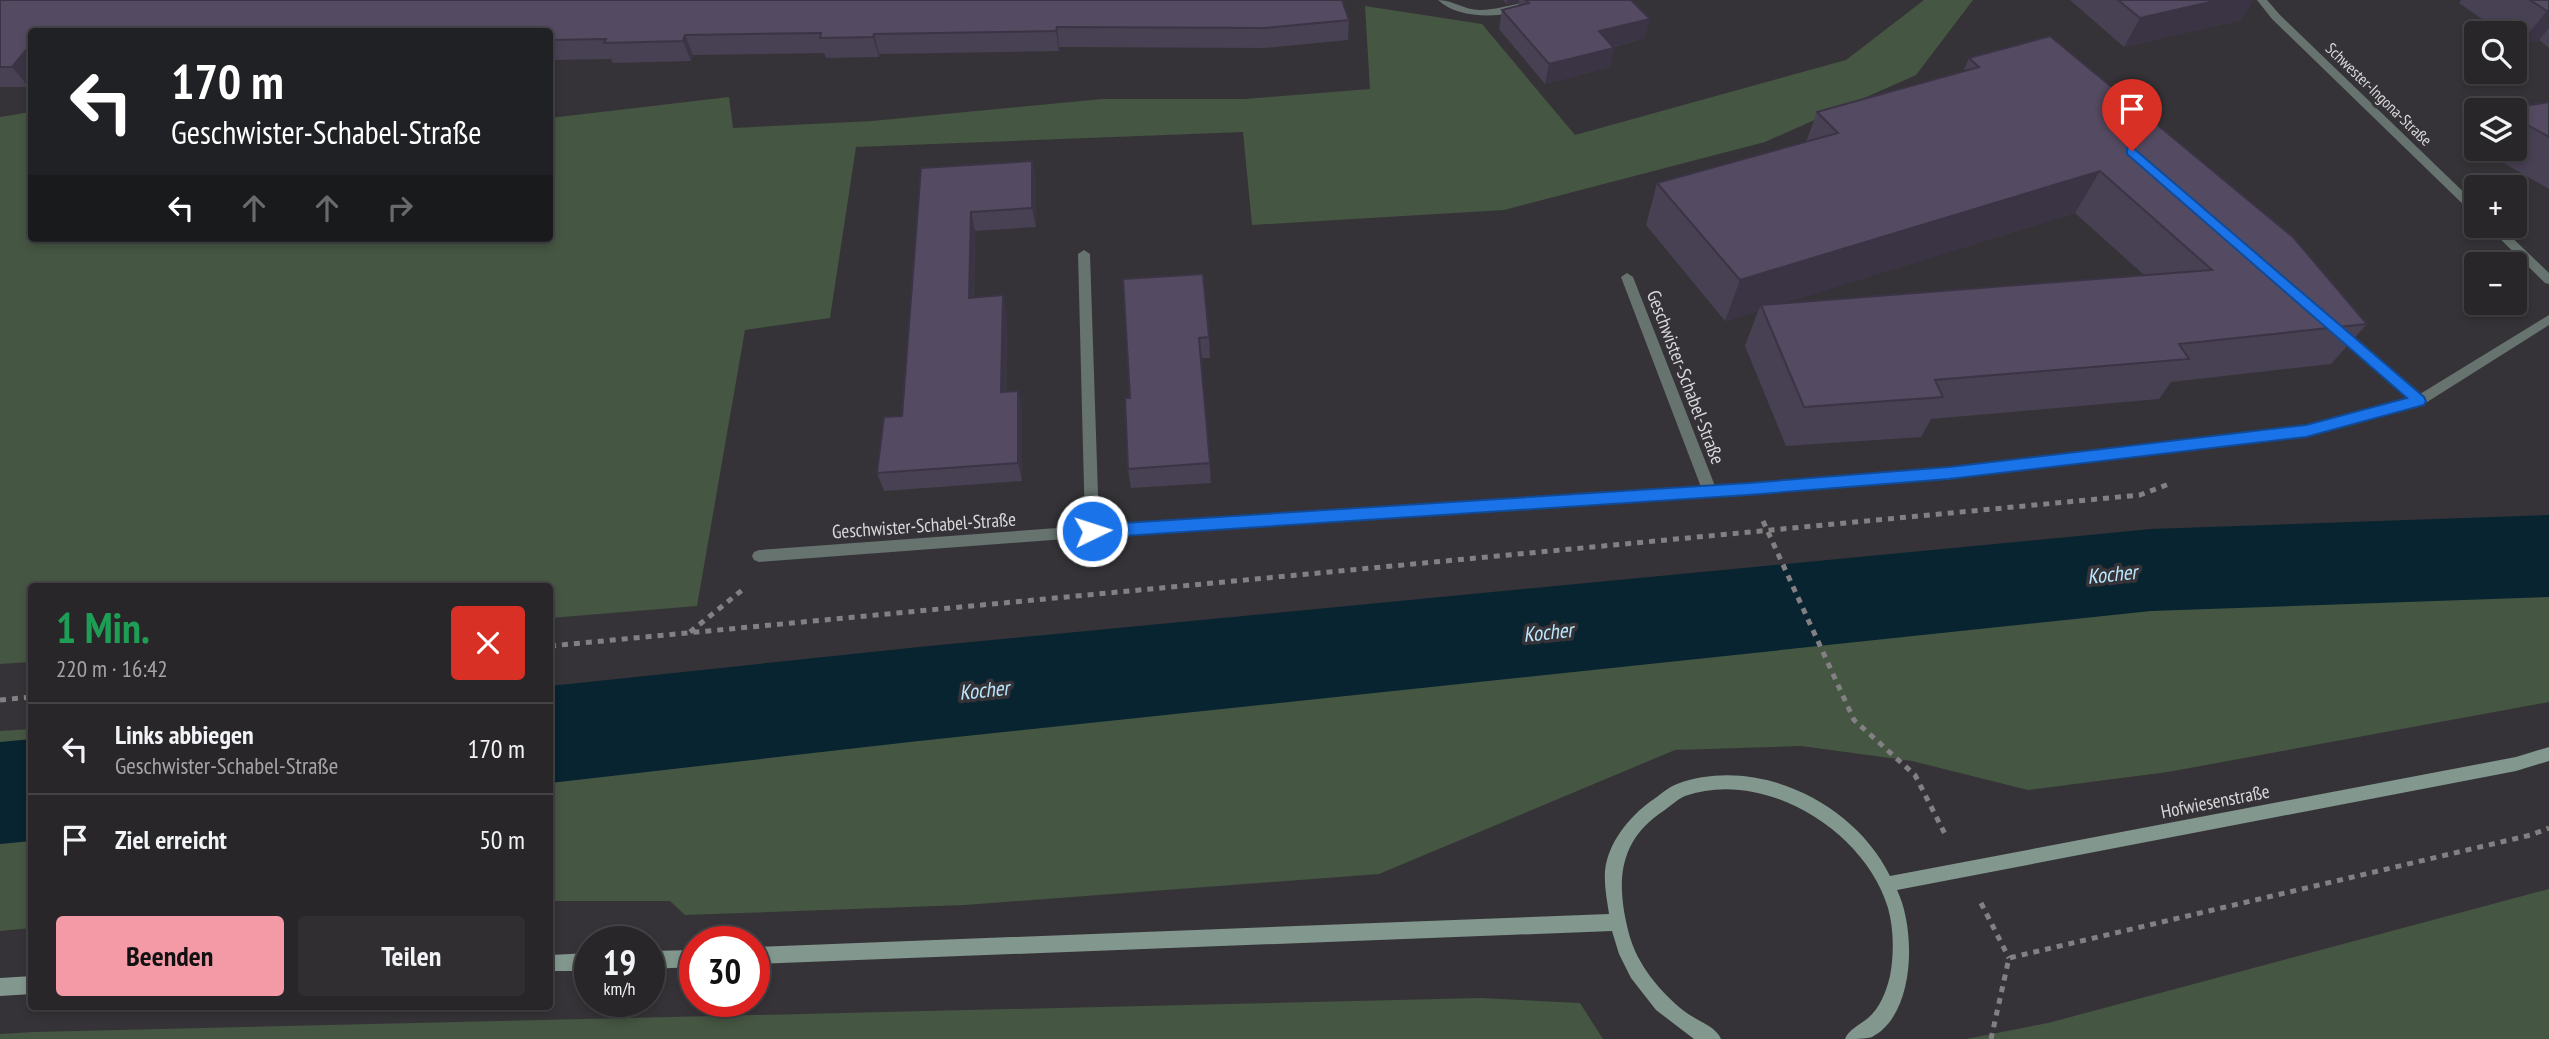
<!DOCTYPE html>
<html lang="de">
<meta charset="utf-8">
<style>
:root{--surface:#282629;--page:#302e31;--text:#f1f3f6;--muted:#a5a5a8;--line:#444346;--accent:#f49aa6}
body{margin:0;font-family:"PT Sans Narrow",sans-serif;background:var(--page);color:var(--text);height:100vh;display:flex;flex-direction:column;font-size:26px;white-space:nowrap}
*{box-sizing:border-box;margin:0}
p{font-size:23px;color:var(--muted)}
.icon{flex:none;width:38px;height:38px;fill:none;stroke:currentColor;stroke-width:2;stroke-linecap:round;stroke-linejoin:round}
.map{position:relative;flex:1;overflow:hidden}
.panel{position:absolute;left:28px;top:583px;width:525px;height:427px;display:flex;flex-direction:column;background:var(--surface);border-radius:7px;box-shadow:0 4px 10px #0003,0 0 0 2px var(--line)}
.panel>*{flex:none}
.hud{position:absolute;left:28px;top:28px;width:525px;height:214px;border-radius:7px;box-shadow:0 4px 10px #0003,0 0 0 2px var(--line);background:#202124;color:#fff;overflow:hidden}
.buttons{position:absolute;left:2464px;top:21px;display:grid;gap:14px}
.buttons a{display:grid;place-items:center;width:63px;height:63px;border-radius:7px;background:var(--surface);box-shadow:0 4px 10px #0003,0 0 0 2px var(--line);font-size:35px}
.speed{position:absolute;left:574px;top:926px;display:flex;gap:14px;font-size:35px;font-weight:700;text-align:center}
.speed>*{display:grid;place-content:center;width:91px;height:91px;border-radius:50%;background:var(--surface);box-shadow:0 4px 10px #0003,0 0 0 2px var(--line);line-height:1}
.speed small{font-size:18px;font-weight:400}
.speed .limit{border:10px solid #d22;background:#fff;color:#111}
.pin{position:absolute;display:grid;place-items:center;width:60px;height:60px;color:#fff;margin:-72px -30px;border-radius:50% 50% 50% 0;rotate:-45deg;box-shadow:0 0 7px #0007}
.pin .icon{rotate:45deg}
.me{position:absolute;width:77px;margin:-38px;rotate:86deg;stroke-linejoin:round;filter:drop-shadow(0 0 5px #0008)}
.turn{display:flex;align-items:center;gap:24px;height:147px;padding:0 28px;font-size:32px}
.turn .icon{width:91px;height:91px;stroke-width:2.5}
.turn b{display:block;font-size:49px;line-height:60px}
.lanes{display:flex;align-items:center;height:66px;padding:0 28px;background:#0003;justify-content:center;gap:35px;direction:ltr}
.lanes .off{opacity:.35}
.round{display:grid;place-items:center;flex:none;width:74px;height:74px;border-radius:7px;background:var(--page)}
.summary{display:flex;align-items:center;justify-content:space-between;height:119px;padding:0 28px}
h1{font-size:42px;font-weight:600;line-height:52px;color:#1e9e55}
.primary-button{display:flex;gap:14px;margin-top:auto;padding:14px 28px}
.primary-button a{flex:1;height:80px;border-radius:7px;background:var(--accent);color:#111;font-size:28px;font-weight:600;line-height:80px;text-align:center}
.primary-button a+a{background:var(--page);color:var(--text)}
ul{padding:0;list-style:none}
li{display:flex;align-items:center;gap:21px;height:91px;padding:0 28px;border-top:2px solid var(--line)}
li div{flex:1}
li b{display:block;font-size:26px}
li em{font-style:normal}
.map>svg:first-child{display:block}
</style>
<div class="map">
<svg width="2549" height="1039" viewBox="0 0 2549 1039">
<rect width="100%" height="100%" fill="#353337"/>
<path fill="#455642" d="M1924,0H1973L1916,75L1765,142L1504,210L1252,225L1243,132L856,147L830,318L745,330L697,606L550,618V586H32L31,662L0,664V117L31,112L32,238H550V118L729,97L733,128L872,121L1102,99H1245L1370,89L1365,6L1482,24L1575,135L1846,60Z
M2549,548V702L2168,772L2028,790L1912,761L1801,746L1675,750L1379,874L965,905L685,915L670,901H550V693L1734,611L919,694L868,725L1780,646L2134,609Z
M31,729V928L0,931V731Z
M2549,889V1039H1966L2048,1023Z
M1481,998L1580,1003L1603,1039H0V1034L33,1032Z"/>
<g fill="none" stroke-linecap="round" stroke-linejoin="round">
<path fill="#082430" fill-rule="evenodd" d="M2549,515V597L2151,611L919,741L550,783V686L919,647L2151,529Z
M32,739V841L0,844V742Z"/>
<path stroke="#828083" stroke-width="5" stroke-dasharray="6 6" stroke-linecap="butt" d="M1763,521L1854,720L1915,775L1946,836
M690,632L746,587
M550,646L2140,495L2169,484
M0,700L32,697
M1981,903L2009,958
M1991,1039L2009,958L2531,835L2549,828"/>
<path fill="#66736e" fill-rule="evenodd" d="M1438,0C1453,0 1464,10 1480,10C1502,10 1523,0 1545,0C1520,18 1462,23 1438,0Z
M2257,0H2267L2280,15L2476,204V214L2472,213L2272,19Z
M2487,226H2500L2549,273V284L2545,283Z
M1084,250L1090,254L1099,525L1701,487L1621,277L1627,273L1633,277L1715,486L1949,468L2307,426L2408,399L2334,333L2332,330L2334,327H2342L2420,394L2549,315V325L2424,404L2307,436L1949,478L1748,494L1092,537L759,562L754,560L752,556L754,552L759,550L1085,526L1078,254Z"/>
<path fill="#82978d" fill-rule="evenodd" d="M2549,747V761L2516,771L1897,890C1916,929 1916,1014 1872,1037C1865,1039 1853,1039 1845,1039C1849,1029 1860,1025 1868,1018C1880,1008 1886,992 1890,976C1894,955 1894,929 1888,908C1865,830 1763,768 1685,796C1676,800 1667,809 1659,814C1616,845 1617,887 1629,934C1637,964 1659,991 1684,1011C1695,1020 1716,1026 1721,1039H1694L1656,1010L1631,978L1619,954L1612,931L754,964V947L1609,914C1607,900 1604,886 1605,871C1608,843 1628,818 1651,801C1659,796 1668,787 1677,784C1756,755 1854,802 1890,876L2516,757Z
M695,950V967L649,969V951Z
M590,953V971H550V955Z
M32,976V994L0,996V978Z"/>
</g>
<path fill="#484053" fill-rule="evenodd" d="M0,0L1349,20L1348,40L1264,48L1059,47V51L879,54V57L826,58L824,53L693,55L691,61L613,63L611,59L550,60V32H32L29,87H0Z
M1503,0H1631L1645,38L1613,47L1610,67L1545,84L1499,29L1502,10L1518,6L1519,2L1507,4Z
M2070,0H2253L2241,20L2124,47Z
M2461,0H2549V48L2539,40L2519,45L2515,42V33H2502L2459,3Z
M1969,58L2367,324L2331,364L2171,382L2159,399L1931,419L1921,437L1786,446L1745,346L1758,311L1725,321L1646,225L1657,183L1806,142L1817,112L1963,72ZM2075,213L2144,275L1784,303Z
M2549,102V189L2479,149H2515V110H2499Z
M2476,137V147L2471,144Z
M1032,161L1036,181V227L975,231L974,298L1003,295L1007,315L1006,392L1018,391L1022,410V481L884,491L877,473L902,416L921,168Z
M1123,279L1209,337L1210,358H1201L1211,483L1131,488L1128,469L1130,398Z"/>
<path fill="#3b3444" d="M1507,0H1519V2L1507,4Z
M2219,0H2253L2241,20L2124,47L2140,18Z
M2549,10V28L2539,40L2519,45L2547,11Z
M1650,19L1645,38L1595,51L1599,31Z
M1057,27L1059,47V51L1056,31Z
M124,28L126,32H101Z
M874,34L879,54V57L873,37Z
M685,35L693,55L691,61L683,41Z
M32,43V84L29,87L12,67Z
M1614,48L1610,67L1545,84L1549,64Z
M1032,161L1036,181V227L1032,208Z
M2100,171L2075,213L1763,310L1761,305L1758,311L1725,321L1740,280Z
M971,212L975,231L973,317L969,298Z
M1003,295L1007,315L1005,411L1001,392Z
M1018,391L1022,410V481L1018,463Z"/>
<path fill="#544a61" stroke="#3b3444" stroke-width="2" d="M0,0H1342L1349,20L1264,28L1057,27L1056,31L874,34L873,37L820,38L821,33L685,35L683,41L604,43L606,39L550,40V32H123L124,28L101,32H32V43L12,67H0Z
M1525,0H1631L1650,19L1599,31L1614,48L1549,64L1502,10L1529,3Z
M2118,0H2219L2140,18Z
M2530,0H2549V10L2547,11Z
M2050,36L2293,237L2367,324L2179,344L2189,359L1935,380L1943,397L1804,407L1761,305L2212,270L2100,171L1740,280L1657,183L1838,133L1817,112L1979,67L1969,58Z
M2549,102V137L2515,118V110H2499Z
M1032,161V208L971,212L969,298L1003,295L1001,392L1018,391V463L877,473L884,417L902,416L921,168Z
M1203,274L1209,337L1199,338L1210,463L1128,469L1125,398H1130L1123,279Z"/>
<path fill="#1a73e8" stroke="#114b97" stroke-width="2" d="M2132,147L2424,397L2426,401L2424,405L2306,437L1949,479L1748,495L1092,538L1084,531L1092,525L1748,483L1949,467L2306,425L2407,398L2127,154V148Z"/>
<g text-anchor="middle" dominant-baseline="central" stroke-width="7" stroke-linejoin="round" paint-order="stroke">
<g font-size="16" fill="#d9d8da" stroke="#353337">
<text transform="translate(2379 94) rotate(44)">Schwester-Ingona-Straße</text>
</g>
<g font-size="19" fill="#d9d8da" stroke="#353337">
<text transform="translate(1686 377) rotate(69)">Geschwister-Schabel-Straße</text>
<text transform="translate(924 525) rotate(-4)">Geschwister-Schabel-Straße</text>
<text transform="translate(2215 801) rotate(-11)">Hofwiesenstraße</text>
</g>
<g font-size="21" font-style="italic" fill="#bae7fe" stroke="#353337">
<text transform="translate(2112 574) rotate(-6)">Kocher</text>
<text transform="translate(1548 632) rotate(-6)">Kocher</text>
<text transform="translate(984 690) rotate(-6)">Kocher</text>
</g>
</g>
</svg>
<div class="buttons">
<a><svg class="icon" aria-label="search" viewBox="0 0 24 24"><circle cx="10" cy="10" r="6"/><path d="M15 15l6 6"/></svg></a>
<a><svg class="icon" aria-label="layers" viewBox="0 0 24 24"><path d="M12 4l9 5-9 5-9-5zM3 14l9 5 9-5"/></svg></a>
<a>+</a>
<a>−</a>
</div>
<div class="speed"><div>19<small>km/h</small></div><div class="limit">30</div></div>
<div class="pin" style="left:2132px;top:151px;background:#d93025"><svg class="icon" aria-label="arrive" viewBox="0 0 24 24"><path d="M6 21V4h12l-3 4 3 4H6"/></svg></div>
<svg class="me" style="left:1092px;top:531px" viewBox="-20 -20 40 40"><circle r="17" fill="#1a73e8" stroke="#fff" stroke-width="3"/><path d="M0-11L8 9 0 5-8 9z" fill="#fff"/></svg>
<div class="hud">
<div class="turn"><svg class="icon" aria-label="left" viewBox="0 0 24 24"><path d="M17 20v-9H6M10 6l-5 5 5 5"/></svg><div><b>170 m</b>Geschwister-Schabel-Straße</div></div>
<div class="lanes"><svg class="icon" aria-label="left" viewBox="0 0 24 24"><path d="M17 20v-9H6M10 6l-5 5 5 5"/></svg><svg class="icon off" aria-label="ahead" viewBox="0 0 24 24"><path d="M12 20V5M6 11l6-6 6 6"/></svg><svg class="icon off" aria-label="ahead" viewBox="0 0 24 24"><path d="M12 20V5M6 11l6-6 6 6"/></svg><svg class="icon off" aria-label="right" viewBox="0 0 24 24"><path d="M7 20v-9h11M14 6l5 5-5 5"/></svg></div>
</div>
<section class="panel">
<div class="summary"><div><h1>1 Min.</h1><p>220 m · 16:42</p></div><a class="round" style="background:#d93025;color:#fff"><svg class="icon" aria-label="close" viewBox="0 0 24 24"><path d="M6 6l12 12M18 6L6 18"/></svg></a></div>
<ul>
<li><svg class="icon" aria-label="left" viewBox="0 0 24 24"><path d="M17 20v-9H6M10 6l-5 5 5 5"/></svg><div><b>Links abbiegen</b><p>Geschwister-Schabel-Straße</p></div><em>170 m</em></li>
<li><svg class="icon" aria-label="arrive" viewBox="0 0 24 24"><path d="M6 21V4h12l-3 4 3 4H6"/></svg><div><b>Ziel erreicht</b></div><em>50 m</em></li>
</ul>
<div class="primary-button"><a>Beenden</a><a>Teilen</a></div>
</section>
</div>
